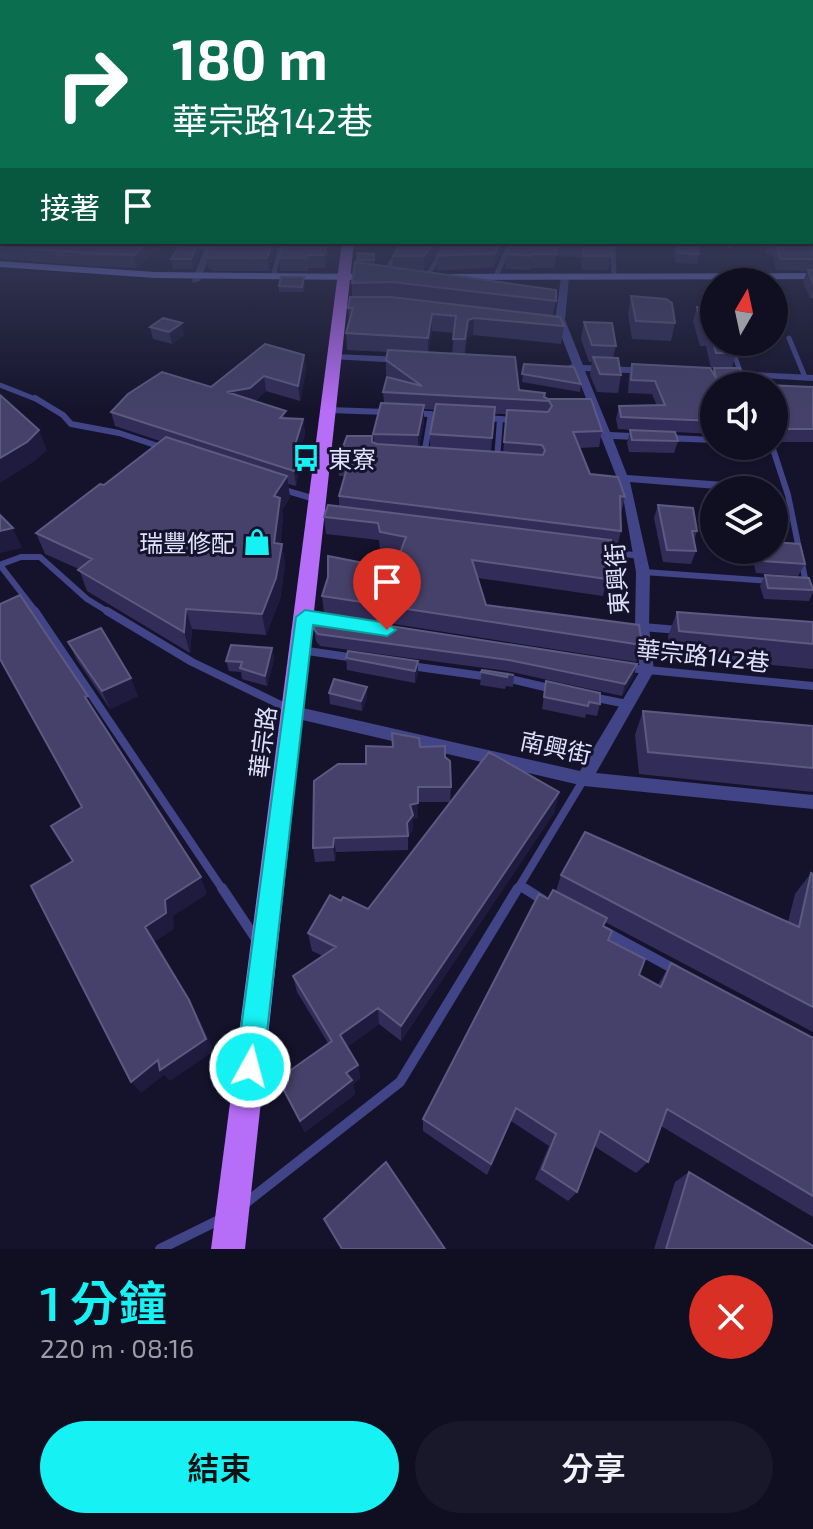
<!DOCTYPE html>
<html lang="zh-TW">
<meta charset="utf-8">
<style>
:root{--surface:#100e21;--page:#19172a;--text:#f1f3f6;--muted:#9c9ca5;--line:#302e3f;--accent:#16f2f3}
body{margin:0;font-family:"Exo 2","Noto Sans TC",sans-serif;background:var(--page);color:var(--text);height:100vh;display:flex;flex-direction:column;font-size:30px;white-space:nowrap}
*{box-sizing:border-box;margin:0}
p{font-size:26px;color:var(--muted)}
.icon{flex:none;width:44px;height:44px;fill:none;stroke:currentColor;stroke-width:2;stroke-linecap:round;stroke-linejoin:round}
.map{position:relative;height:1249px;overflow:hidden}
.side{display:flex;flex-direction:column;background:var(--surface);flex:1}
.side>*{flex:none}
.hud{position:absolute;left:0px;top:0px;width:814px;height:244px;box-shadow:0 2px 6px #0004,0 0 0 2px var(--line);background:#0b6e4f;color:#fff;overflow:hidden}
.needle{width:52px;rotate:9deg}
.buttons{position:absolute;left:700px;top:268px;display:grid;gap:16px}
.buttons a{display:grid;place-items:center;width:88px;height:88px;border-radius:50%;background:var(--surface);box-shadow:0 2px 6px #0004,0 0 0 2px var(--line);font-size:40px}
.pin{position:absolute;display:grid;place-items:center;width:68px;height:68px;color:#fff;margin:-82px -34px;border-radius:50% 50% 50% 0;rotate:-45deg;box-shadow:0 0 8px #0007}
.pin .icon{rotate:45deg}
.me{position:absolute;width:88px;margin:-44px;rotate:7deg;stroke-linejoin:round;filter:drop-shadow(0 0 6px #0008)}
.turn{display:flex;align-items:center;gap:28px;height:168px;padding:0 40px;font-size:36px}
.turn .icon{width:104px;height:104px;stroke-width:2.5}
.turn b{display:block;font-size:56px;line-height:68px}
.then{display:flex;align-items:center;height:76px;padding:0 40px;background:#0003;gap:16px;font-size:30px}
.round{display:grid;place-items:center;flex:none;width:84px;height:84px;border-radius:42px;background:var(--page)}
.summary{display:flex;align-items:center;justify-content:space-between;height:136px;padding:0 40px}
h1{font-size:48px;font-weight:600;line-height:60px;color:var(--accent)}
.cta{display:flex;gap:16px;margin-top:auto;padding:16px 40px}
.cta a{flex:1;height:92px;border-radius:48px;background:var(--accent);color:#111;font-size:32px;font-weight:600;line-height:92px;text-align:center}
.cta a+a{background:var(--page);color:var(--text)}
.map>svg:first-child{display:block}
</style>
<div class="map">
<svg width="813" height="1249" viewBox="0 0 813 1249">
<rect width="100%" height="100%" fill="#15132c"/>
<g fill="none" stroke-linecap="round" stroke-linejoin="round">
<path stroke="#414588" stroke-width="5" d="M133,242L209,247
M729,242L730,246
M763,242L764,245
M613,244L614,277
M383,275L405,242
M496,276L511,242
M273,277L282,242
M426,277L449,242
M789,338L805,377
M730,342L741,374
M0,385L38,400"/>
<path stroke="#414588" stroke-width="6" d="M35,398L63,415L71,424L119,433L164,448
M329,410L386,412
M414,413L442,415
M486,418L514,420
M772,446L788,495L806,583
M424,455L431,414
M497,460L500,419
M281,489L315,499
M603,551L640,556
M2,564L21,557H40L87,599L110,613
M0,565L37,613
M644,572L771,581"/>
<path stroke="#414588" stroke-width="8" d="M35,611L223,890
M107,611L192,662L289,709
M642,627L679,630
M301,650L355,658
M411,666L490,677
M628,668L813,686
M506,678L553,689
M592,697L627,704
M521,886L527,890
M517,890L584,779"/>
<path stroke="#414588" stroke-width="10" d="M222,888L256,939
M524,888L543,900
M604,931L674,969
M243,1205L400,1082L518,888
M160,1249L223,1218"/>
<path fill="#414588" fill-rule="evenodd" d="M207,242H215L200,281L193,283L192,281Z
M565,274L569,277L565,320L583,365L650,368L655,371L650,374L585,371L610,432L714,437V443L613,439L627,475L739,483L745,487L742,490H729L630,482L650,572L649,627L654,671L596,773L813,795V809L584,786L294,718L289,716L286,712L289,708L294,706L580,771L640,671L635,627L636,572L622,491L575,370L566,367L572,364L555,320L561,277Z
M335,354L402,357L407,360L402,363L331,359V355Z
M731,371L813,375V381L727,376L726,374Z"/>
<path fill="#7c85f8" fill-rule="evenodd" d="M0,261L155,272L374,274L379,277L374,280L155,278L0,267Z
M813,273V279L437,280L432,277L437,274Z"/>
<path fill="#b66df7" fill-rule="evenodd" d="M342,242H354L245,1249H211Z"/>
</g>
<path fill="#322d58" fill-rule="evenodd" d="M813,236V298H810L803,282L807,271L776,270L772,253H765L768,242H812Z
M0,238L157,249L137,268L89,266L0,259Z
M198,242L200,252L193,269H173L171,259Z
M211,242H276L269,271H213L208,268L206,256Z
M283,242H330L325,268H308V271H280L279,258Z
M402,242H445L424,271H415L556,301L553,316L564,326L561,344L473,335L467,338L465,354L519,390L544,397L602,431L599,447L579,448L590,474L625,497L621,513H620L621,531L617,547L610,546L607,579L603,596L478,578L486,605L642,645L636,662L324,613L322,596L394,569L400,553L380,550L379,540L326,534L324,517L339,507V496L345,476H339L338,460L372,442H374L373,434L384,403L383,392L390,377L386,375V360L388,352L347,350L346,333L349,324L348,308L352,297V283L357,260L374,254L375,265L393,268V256ZM432,331L454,333L452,354L428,352ZM424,409L435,410L430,434V448L419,447L424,421ZM494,414H507L503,453L491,452Z
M505,242L494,267L437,271V256Z
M512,242H610L611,256L608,270H582L581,258L556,256L554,268H531L530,270L505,269L507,254Z
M675,242H696L699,254L697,264L676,263L674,249Z
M305,283L303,292H279V286Z
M631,296L675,323L671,341L632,339L628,314Z
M697,307L736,353L732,368L765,385L813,387V442H781L779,437H774V386H714V434L675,432L678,441L674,453L629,452L627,443L630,430L667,432L618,429L616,419L619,406H657L652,394L628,393L629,376L632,364L712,372L714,368H719H711L706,346H700L693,321Z
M584,322L616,346L613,357L621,375L618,393L597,392L590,375L592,362H589L581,339Z
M150,327L184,335L172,344L153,339Z
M304,355L306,369L300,401L266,391L255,401L287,418L303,419L305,434L299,452L300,461L296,486L288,484L290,497L282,510L283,519L280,544H282L285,565L280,599L266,635L192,629L190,653L87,591L79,569L45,554L36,533L104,485L160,441L115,426L111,412L211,387Z
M524,364L581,384L580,392L522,382Z
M706,496L714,498V525L698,521Z
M658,505L697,531L694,541L696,551L691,564L663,562L654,518Z
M752,550H774L805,564L798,576L756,573L751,552Z
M765,575L813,588V592L809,601L764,599L760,586Z
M677,612L813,622V669L670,655L668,636Z
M314,629L634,676L622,696L507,671L320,646L316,641Z
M68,642L138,696L110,709L77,660Z
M272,648L274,659L267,686L242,679L241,672L229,671L226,661Z
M346,658L418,661V673L415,683L347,670Z
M482,670L514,675L513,687L506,686L505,689L480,685Z
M546,681L600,704L597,716L586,714L585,718L542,709Z
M329,693L367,697L362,711L330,704Z
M643,711L813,726V792L639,774L635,735Z
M393,747H420L445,757L451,787L450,802L559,792L554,813L401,1041L379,1024L347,1047L358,1065L360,1078L353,1084L355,1094L305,1132L278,1079L328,1043L297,992L293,976L323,956L312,951L308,933L341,901L368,909L450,802H418V818L413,819V829L408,837V850L336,852L335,861L315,862L313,848L366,764Z
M811,873L813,874V1032L605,922L603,927L608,940L639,975L658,985L671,963L813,1038V1217L661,1126L648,1162L636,1173L594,1146L577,1192L568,1201L535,1179L549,1146L511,1121L487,1175L423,1131V1119L548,899L556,891L561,875L788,922L795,894Z
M689,1172L813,1249H654L675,1182Z"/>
<path fill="#1f1b3f" d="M149,242H155L157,249L137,268L134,255Z
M198,242L200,252L193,269L191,259Z
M272,242H276L269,271L267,258Z
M327,242H330L325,268L324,255Z
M435,242H445L424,271V256Z
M500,242H505L494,267L495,253Z
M432,314V331L428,355V338Z
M474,318L473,335L467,338L464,356L468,320Z
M182,323L184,335L172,344L169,332Z
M304,355L306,369L300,401L298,386Z
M264,376L266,391L252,403L227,392Z
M424,405V421L418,451V435Z
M303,419L305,434L299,452L300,461L296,486L294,471L295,445Z
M39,430L47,450L35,461L0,483V458Z
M287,476L290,497L282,510L283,519L277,564L274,543V496Z
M13,528L22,548L0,553V531Z
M282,544L285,565L280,599L266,635L262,614Z
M186,609L192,629L190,653L184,632Z
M272,648L274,659L267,686L265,676Z
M418,661V673L415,683V671Z
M637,664L634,676L622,696L625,684Z
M131,678L138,696L110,709L102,691Z
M367,687V697L362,711L361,701Z
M559,792L554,813L401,1041V1026Z
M418,803V818L413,819V829L407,837V823L410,805Z
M334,838L336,852L335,861L333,847Z
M201,877L207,894L173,916L174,929L154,942L145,927L165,900Z
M189,1000L197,1014L214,1051L170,1081L164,1075L141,1093L131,1082Z
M378,1008L379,1024L343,1050L340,1035Z
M358,1065L360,1078L353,1084L355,1094L305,1132L300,1121L346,1073Z"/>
<path fill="#45416a" stroke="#5d5a81" stroke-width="2" d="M2,236V242H149L134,255L86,253L0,247V238Z
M812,236L813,259H780L776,242H812Z
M183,242H198L191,259H171Z
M211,242H272L267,258H210L206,256Z
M283,242H327L324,255H307L306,258H279Z
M402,242H435L424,256H393Z
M447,242H500L495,253L437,256Z
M512,242H557L556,254H532L531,256L507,254Z
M560,242H610L611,256H584L583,244Z
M676,242H696L699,254L678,253Z
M358,253L374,254V260H357Z
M355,262L556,290V301L392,282L352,283Z
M808,270H813V284Z
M281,277H304L302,287L279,286Z
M631,296L666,299L672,303L675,323L636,321Z
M350,297H391L560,317L564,326L474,318L468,320L465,339H453L456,316L432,314L428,338L346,333L353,308H348Z
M697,307H714V342H732L736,353H716L710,331H704Z
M163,318L182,323L169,332L150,327Z
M584,322L612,323L616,346L592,345Z
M265,344L304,355L298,386L264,376L250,388L227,392L286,411L280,418L303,419L295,445L298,447L294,471L111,412L128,394L162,372L211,387Z
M388,350L515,357L519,390L545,393L544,397L548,399H591L602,431L573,432L590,474L618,477L625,497L620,496L621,531L339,496L349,461L338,460L347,436H372V442L377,444L543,455L545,450L542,445L504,442L507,410L548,412L552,406L549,401L383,392L387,377L422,386L386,360Z
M593,357L618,358L621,375L600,374Z
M524,364L574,367L581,384L522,374Z
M632,364L710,368L716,378L714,368H740L741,374L762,379L765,385L813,387V429H786L784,424H774V386H714V421L621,417L619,406L665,405L655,381L631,380Z
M0,395L39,430L27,442L0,458Z
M381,403L424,405L418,435L373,434Z
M436,404L495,407L492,438L430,434Z
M630,430L675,432L678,441L632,440Z
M166,437L287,476L274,496L280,498L274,543L282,544L276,578L262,614L186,609L184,632L78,570L92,559L36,533L100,484L104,485Z
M706,496L714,498V511L702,508Z
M328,505L611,540L607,579L472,560L486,605L639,625L642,645L322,596L328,577V556L394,569L406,537L380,532L378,523L324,517Z
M658,505L693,508L697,531H692L696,551L667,550Z
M0,515L13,528L0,531Z
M774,542L800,544L805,564L762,561L759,550H774Z
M765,575L809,578L813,590L768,588Z
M20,595L88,696L85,697L201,877L165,900L166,913L145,927L189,1000L206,1039L160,1070L158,1060L131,1082L31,886L73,861L51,826L82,807L0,659V604Z
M677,612L813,622V644L679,631Z
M319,615L637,664L625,684L509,660L318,634L314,629Z
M101,628L131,678L102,691L68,642Z
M231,645L272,648L265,676L240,668L242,662L226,661Z
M348,651L418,661L415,671L346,658Z
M482,670L514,675L508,674L507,677L481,672Z
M334,679L367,687L361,701L329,693Z
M546,681L600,693V704L589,702L588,706L544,697Z
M643,711L813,726V768L648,752Z
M392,733L419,738L420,747L445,746V757L450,761L451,787H418V803L410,805L413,815L407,823L408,836L334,838L333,847L313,848L314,781L338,764H366V746L393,747Z
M489,752L559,792L401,1026L378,1008L340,1035L358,1065L346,1073L352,1080L300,1121L278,1079L332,1041L293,976L336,947L308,933L330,895L341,901L343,897L368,909Z
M585,832L799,927L811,873L813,874V1007L561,875Z
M553,890L607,918L603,926L612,931L608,940L645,959L639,975L661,987L671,963L813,1038V1196L667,1109L648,1162L600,1131L577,1192L542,1169L556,1134L516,1108L491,1164L423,1119L539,894L548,899Z
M386,1162L445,1249H342L324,1219Z
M689,1172L813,1246V1249H666Z"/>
<linearGradient id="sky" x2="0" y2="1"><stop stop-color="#0c0a18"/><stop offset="0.57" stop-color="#353956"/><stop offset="1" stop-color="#353956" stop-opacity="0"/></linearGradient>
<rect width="813" height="411" fill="url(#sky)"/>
<path fill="#16f2f3" stroke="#0e9d9e" stroke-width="2" d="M305,610L387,623L396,630L387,636L313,625L263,1067L259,1077L250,1081L240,1077L236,1067L296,617Z"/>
<defs>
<g id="bus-bare" transform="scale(2.16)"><path d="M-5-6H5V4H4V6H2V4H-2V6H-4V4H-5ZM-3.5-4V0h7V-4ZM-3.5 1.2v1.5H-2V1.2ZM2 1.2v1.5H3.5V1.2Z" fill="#16f2f3" stroke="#15132c" stroke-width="2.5" paint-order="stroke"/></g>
<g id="shop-bare" transform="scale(2.16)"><path d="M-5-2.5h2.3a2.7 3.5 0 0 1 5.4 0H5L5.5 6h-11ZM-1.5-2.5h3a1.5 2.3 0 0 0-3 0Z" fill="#16f2f3" stroke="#15132c" stroke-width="2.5" paint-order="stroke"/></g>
</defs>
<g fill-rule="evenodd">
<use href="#bus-bare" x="306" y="458"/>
<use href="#shop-bare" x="257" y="542"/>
</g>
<g text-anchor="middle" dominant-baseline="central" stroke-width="6" stroke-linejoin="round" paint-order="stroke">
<g font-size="24" fill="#e0e0fd" stroke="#15132c" text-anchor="start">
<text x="328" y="458">東寮</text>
<text x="235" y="542" text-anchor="end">瑞豐修配</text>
</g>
<g font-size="24" fill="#e0e0fd" stroke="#15132c">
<text transform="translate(616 579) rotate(-94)">東興街</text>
<text transform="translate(703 655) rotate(6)">華宗路142巷</text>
<text transform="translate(262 742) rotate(-83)">華宗路</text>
<text transform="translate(556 747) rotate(12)">南興街</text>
</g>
</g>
</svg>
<div class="buttons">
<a><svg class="needle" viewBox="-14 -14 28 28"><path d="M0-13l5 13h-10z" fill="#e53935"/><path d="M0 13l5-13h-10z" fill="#9c9ca5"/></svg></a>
<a><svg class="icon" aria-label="sound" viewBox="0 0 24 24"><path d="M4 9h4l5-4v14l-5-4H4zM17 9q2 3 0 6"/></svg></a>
<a><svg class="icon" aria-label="layers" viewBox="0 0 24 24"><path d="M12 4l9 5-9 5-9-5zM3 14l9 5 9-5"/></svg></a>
</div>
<div class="pin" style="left:387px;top:630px;background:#d93025"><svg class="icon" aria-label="arrive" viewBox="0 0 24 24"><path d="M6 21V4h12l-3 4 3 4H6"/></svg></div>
<svg class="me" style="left:250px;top:1067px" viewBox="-20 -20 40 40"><circle r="17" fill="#16f2f3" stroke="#fff" stroke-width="3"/><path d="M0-11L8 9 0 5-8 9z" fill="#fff"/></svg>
<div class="hud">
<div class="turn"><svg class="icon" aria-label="right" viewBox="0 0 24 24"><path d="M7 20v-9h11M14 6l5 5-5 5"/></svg><div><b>180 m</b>華宗路142巷</div></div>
<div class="then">接著<svg class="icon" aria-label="arrive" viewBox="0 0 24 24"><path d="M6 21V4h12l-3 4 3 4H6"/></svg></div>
</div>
</div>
<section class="side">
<div class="summary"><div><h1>1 分鐘</h1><p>220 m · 08:16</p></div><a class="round" style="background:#d93025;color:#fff"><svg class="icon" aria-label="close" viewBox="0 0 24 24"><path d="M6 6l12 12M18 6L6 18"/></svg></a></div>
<div class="cta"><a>結束</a><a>分享</a></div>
</section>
